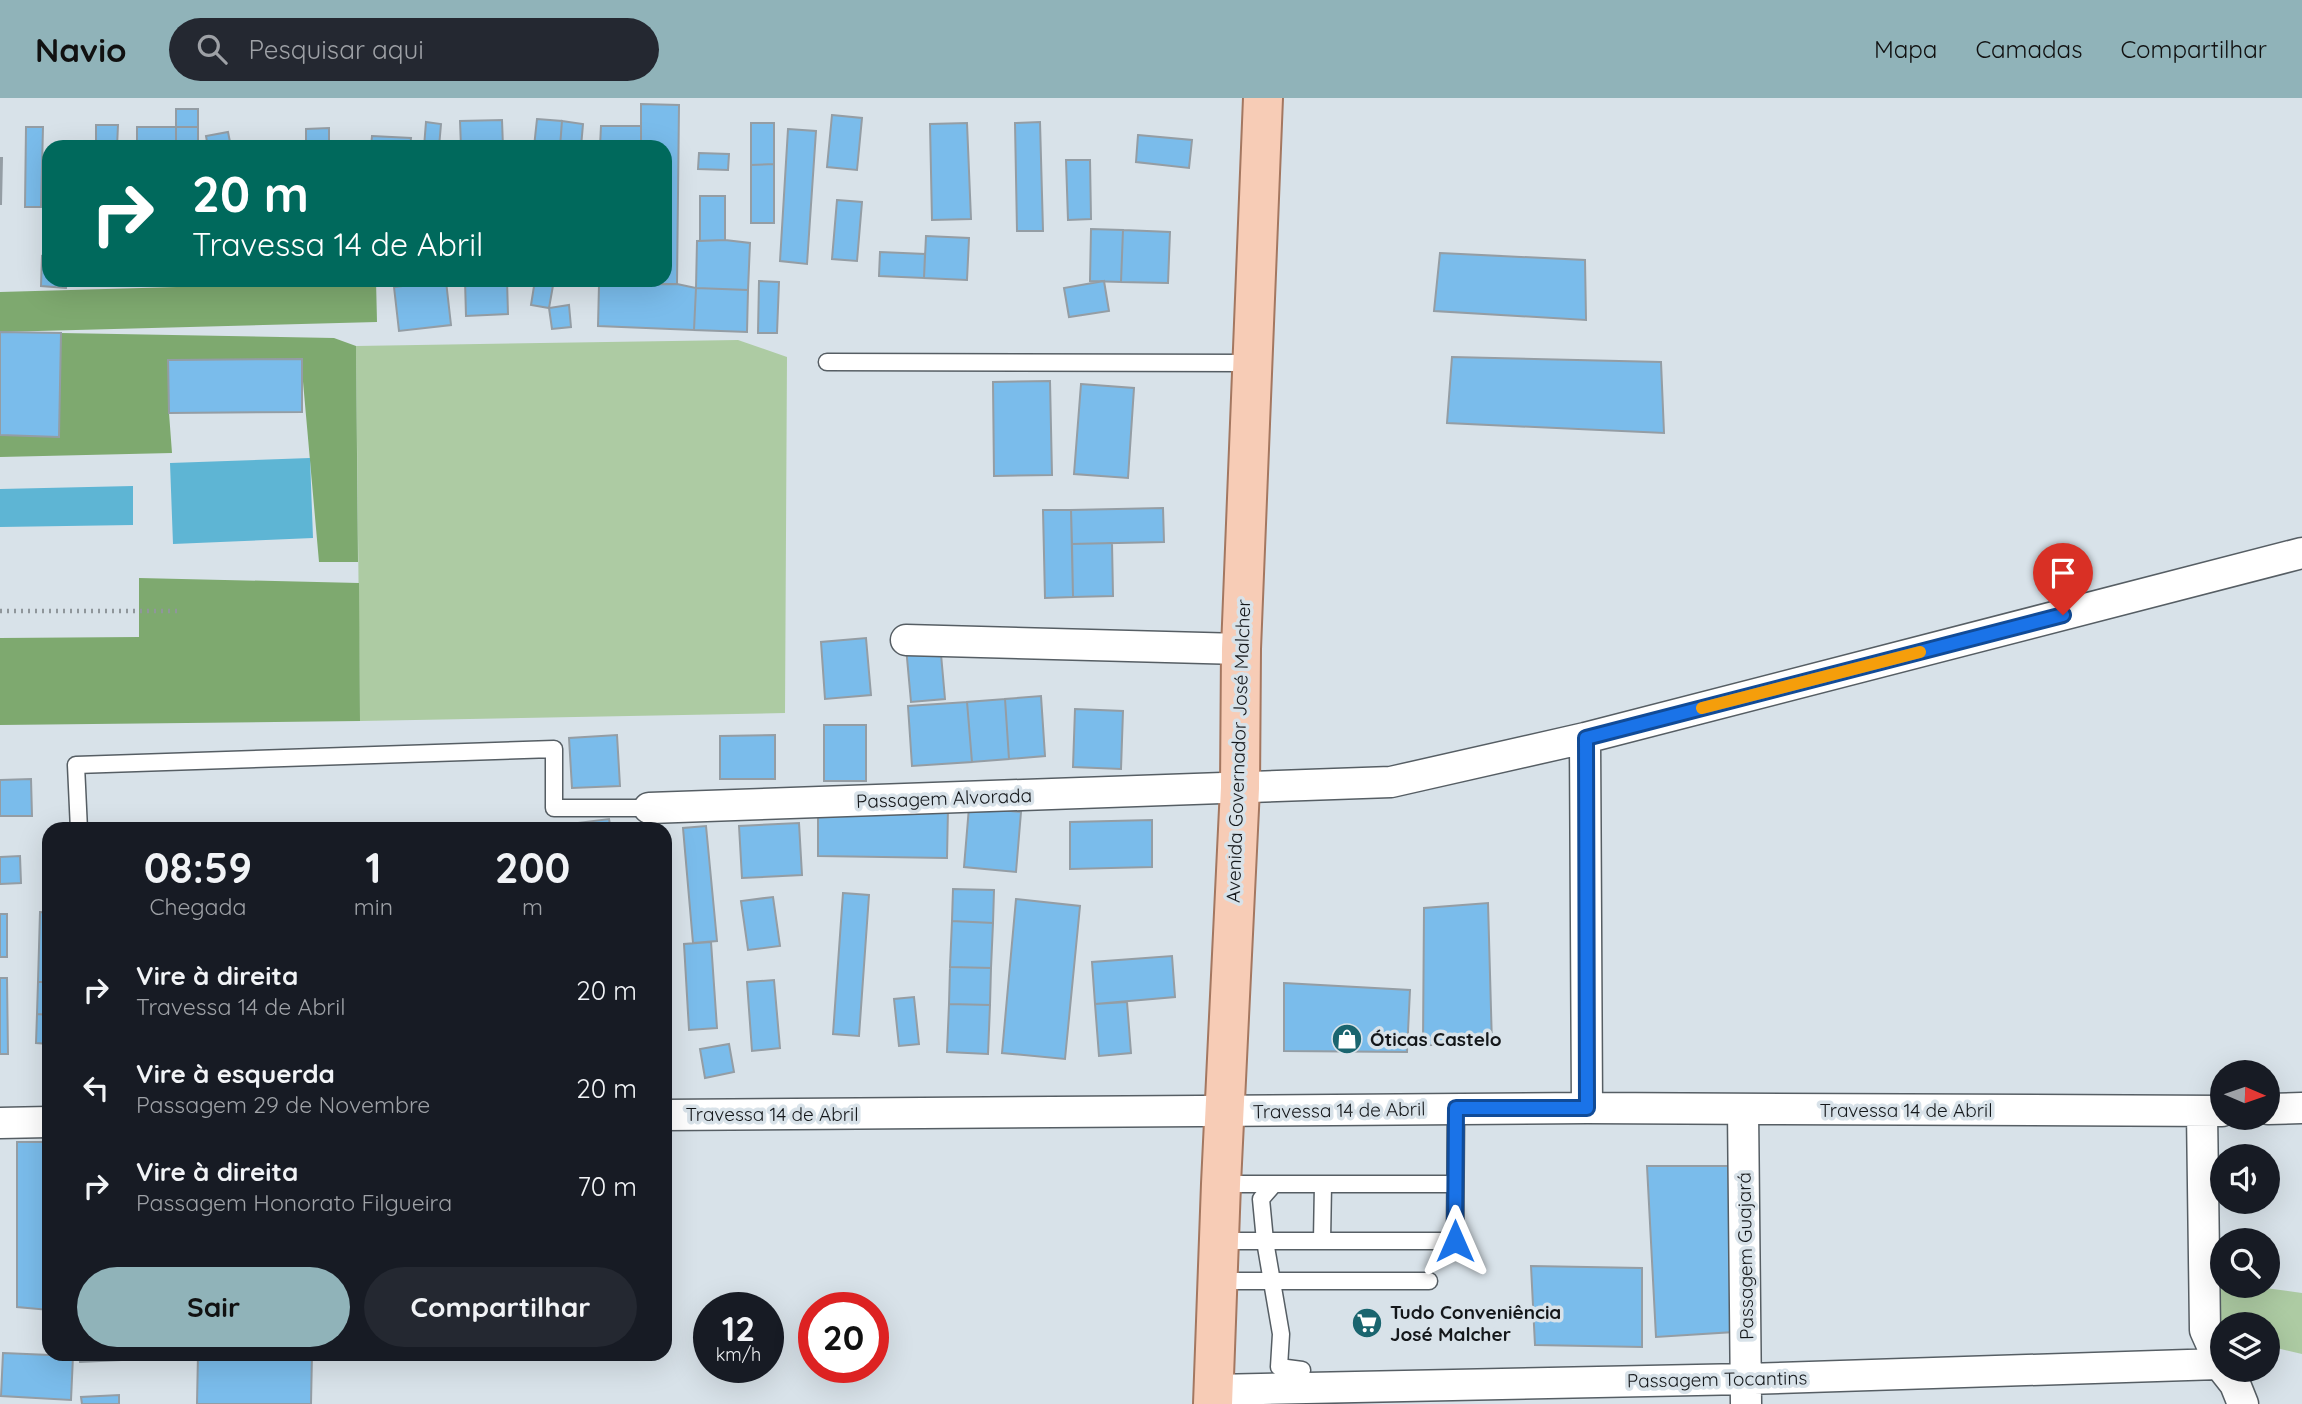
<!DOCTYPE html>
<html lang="pt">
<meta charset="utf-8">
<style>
:root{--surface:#171b24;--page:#242831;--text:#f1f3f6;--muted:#9ea1a6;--accent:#90b3b9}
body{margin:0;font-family:Quicksand,sans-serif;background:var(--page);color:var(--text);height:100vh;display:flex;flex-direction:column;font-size:26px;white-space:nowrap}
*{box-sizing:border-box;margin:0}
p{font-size:23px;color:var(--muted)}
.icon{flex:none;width:38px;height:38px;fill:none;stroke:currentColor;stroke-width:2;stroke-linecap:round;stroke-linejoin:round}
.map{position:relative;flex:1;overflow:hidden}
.details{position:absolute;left:42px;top:724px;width:630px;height:539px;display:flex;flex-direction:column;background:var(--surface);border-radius:21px;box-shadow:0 7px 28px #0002}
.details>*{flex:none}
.guide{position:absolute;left:42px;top:42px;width:630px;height:147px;border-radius:21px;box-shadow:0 7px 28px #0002;background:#00695c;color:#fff;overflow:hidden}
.needle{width:46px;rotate:92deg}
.fabs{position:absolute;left:2210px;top:962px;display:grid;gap:14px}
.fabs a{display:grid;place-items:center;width:70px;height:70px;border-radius:50%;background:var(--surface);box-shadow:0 7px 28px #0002;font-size:35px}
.speed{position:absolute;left:693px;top:1194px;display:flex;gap:14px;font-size:35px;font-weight:700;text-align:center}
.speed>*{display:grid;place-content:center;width:91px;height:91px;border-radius:50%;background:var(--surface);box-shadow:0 7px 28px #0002;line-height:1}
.speed small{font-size:18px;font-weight:400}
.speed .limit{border:10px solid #d22;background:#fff;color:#111}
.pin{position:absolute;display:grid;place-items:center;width:60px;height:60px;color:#fff;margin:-72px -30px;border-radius:50% 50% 50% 0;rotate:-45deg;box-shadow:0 0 7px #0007}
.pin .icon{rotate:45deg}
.me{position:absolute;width:77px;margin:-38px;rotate:0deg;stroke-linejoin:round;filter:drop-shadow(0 0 5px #0008)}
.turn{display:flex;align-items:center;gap:24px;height:147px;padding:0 35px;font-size:32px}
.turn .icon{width:91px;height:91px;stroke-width:2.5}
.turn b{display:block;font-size:49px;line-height:60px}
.eta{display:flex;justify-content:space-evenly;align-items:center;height:119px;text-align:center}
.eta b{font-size:42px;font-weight:700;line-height:49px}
.action{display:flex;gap:14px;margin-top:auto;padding:14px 35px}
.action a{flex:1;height:80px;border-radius:42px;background:var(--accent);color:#111;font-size:28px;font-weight:700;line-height:80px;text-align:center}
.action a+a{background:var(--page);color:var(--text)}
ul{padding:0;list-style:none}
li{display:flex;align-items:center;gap:21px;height:98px;padding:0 35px}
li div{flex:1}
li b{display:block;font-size:26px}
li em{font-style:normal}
header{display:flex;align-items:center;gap:42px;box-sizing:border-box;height:98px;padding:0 35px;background:var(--accent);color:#111}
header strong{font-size:33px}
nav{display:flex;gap:38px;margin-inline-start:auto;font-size:24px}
.search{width:490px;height:63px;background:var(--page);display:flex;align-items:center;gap:18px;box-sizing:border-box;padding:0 24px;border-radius:38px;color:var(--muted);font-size:26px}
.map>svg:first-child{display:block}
</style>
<header>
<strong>Navio</strong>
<div class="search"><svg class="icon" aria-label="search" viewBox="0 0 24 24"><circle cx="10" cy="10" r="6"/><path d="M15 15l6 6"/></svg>Pesquisar aqui</div>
<nav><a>Mapa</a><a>Camadas</a><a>Compartilhar</a></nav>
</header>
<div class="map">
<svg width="2302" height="1306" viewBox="0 0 2302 1306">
<rect width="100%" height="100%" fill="#d8e2e9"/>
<path fill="#adcba3" d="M738,242L787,259L785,615L360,623L356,248Z
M2203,1182L2222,1185V1188H2250L2302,1195V1256L2268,1248V1227H2222V1236Z"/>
<path fill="#7ea96f" d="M285,182H376L377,224L0,234V194L284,186Z
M61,235L334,240L356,248L358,464H319L301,261L168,262L169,315L172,355L0,359V337L59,338Z
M139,480L359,485L360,623L0,627V540L139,539Z"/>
<path fill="#5eb5d4" d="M310,360L313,440L173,446L170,365Z
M133,388V427L0,429V391Z"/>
<path fill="#7abceb" stroke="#949da4" stroke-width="2" d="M641,6L679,7L677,186H640V182H665V49H641Z
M176,11H198V29H176Z
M832,17L862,20L857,72L827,69Z
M537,21L562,23L560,49H534Z
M502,22L503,49H461L460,23Z
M562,23L583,26L581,49H560Z
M426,24L441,26L439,49H424Z
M1040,24L1043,133H1017L1015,25Z
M751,25H774V66L751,67Z
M967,25L971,121L932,122L930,26Z
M96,27H118L117,49H96Z
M601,28H641V49H600Z
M26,29H43L41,109H25Z
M137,29H176V49H137Z
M176,29H198V49H176Z
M329,30V49H306V31Z
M788,31L816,33L807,166L780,163Z
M228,34L231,49H208L206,38Z
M1138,37L1192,42L1189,70L1136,64Z
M372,38L411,40L410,49H371Z
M699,55L729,56L728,72L698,71Z
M0,60H2L1,106H0Z
M1066,62H1090L1091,121L1068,122Z
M774,66V125H751V67Z
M700,98H725V142L700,143Z
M837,102L862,104L857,163L832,161Z
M1091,131L1123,132L1121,184L1090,183Z
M1123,132L1170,134L1168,185L1121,184Z
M926,138L969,140L967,182L924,180Z
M725,142L750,145L748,192L696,190L697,143Z
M880,154L925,156L924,180L879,178Z
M1440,155L1585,162L1586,222L1434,213Z
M42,158L49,159V182H67L66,190L41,188Z
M465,182H507L508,216L466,218Z
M535,182H554L549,210L531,207Z
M446,183L451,227L399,233L394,189Z
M759,183L779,184L777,235H758Z
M1104,183L1109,213L1069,219L1064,190Z
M677,186L696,190L694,232L598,228L599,187Z
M696,190L748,192L747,234L694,232Z
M569,207L571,229L552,231L549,210Z
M0,234L61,235L59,339L0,337Z
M1452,259L1661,264L1664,335L1447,325Z
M302,261V314L169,315L168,262Z
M1050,283L1052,377L994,378L993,284Z
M1081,286L1134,290L1128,380L1074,376Z
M1163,410L1164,444L1072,446L1071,412Z
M1043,412H1071L1073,499L1045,500Z
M1112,445L1113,498L1073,499L1072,446Z
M866,540L871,597L825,601L821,544Z
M940,545L945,601L911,604L906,549Z
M1041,598L1045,658L1009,661L1005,601Z
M1005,601L1009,661L972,664L967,604Z
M967,604L972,664L912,668L908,608Z
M1075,611L1123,613L1121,671L1073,669Z
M824,627H866V683H824Z
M617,637L620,688L572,690L569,640Z
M775,637V681H720V638Z
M31,681L32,718H0V682Z
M818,709L948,710L947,760L818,758Z
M969,709L1021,714L1016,774L964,769Z
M609,721L611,732H578L577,725Z
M1152,722V769L1070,771V724Z
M799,725L802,777L742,780L739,728Z
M706,728L717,843L693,845L683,730Z
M20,758L21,785L0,786V759Z
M953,791L994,792L993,825L952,823Z
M843,795L869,797L859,938L833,936Z
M773,799L780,848L748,852L741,803Z
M1016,801L1080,808L1065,961L1002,955Z
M1488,805L1492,947H1423L1424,810Z
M40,814L49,815V884H38Z
M0,816H7V859H0Z
M952,823L993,825L991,870L950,869Z
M711,844L717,930L689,932L684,846Z
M1172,858L1175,899L1095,906L1092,864Z
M950,869L991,870L990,907L949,906Z
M0,880H7L8,956H0Z
M774,882L780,950L752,953L747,884Z
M38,884H49V917L37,916Z
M1284,885L1410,892L1407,954L1284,953Z
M914,899L919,946L899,948L894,901Z
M1127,904L1131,955L1099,958L1095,906Z
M949,906L990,907L988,956L947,954Z
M37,916L49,917V946L36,945Z
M729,946L734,974L705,980L700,951Z
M17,1044H49V1212L17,1209Z
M1647,1068H1731L1734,1234L1656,1239Z
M1531,1168L1642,1170V1249L1535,1247Z
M3,1255L73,1258L71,1302L1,1298Z
M79,1256H121V1262L80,1264Z
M198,1256H312L311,1306H197Z
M119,1297V1306H82L81,1299Z"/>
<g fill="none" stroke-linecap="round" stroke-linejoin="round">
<g stroke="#565e64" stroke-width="19">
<path id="service" d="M827,264L1252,265
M79,732L76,667L554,651V710H649
M1221,1086H1455
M1274,1086L1261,1101L1265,1143L1281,1236L1279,1269L1302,1272
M1219,1143H1455L1456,1010
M1322,1143L1323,1086
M1218,1183H1429"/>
</g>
<g stroke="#565e64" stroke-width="33">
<path id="minor" d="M906,542L1241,551
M1585,640L1587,1010
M649,710L1391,684L1585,640L2302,455
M1743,1011L1746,1306
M2268,1011L2302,1010
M2202,1014L2205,1232L2222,1270
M665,1017L1587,1010L2222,1013
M0,1025L49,1024
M2224,1272L2235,1286L2243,1306
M1214,1292L1746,1281L2219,1266"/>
</g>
<g stroke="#a47760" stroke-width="42">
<path id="primary" d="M1213,1306L1221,1086L1240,690L1241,551L1263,0"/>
</g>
<path stroke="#8f969b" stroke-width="4.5" stroke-dasharray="2 5" stroke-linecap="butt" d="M0,513H180"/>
<use href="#service" stroke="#fff" stroke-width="16"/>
<use href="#minor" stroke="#fff" stroke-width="30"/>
<use href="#primary" stroke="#f7ccb6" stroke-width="38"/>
</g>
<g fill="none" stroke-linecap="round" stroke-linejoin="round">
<g stroke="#114b97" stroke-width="18">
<path id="route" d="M1455,1143L1456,1010H1587L1586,640L2063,517"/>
</g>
<use href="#route" stroke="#1a73e8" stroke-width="12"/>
<path stroke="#f59e0b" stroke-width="12" d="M1702,610L1920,554"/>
</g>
<defs>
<g id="shop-disc" transform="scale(1.575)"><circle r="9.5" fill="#1a656f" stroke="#d8e2e9"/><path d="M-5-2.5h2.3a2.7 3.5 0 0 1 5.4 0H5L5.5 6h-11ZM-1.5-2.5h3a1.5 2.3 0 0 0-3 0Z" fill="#fff"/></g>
<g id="supermarket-disc" transform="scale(1.575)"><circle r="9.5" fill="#1a656f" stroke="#d8e2e9"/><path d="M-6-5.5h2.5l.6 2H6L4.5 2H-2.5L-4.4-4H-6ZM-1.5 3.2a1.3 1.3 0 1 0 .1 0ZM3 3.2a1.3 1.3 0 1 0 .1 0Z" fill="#fff"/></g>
</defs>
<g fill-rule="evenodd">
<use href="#shop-disc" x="1347" y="941"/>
<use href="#supermarket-disc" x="1367" y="1225"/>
</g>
<g text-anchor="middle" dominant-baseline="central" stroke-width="7" stroke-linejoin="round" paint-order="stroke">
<g font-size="19" fill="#14171a" stroke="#d8e2e9">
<text transform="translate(1238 653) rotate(-88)">Avenida Governador José Malcher</text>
<text transform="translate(944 700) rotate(-2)">Passagem Alvorada</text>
<text transform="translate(1339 1012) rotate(-1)">Travessa 14 de Abril</text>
<text x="1906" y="1012">Travessa 14 de Abril</text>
<text x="772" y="1016">Travessa 14 de Abril</text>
<text transform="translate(1745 1158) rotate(-91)">Passagem Guajará</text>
<text transform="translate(1717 1281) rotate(-1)">Passagem Tocantins</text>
</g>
<g font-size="19" font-weight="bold" fill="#14171a" stroke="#d8e2e9" text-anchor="start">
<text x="1370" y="941">Óticas Castelo</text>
<text x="1390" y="1214">Tudo Conveniência<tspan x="1390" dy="22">José Malcher</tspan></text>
</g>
</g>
</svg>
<div class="fabs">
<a><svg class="needle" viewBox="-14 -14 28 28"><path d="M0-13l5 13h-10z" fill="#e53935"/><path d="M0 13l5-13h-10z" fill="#9ea1a6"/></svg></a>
<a><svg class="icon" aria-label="sound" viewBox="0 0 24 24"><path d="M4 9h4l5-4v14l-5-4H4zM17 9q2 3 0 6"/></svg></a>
<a><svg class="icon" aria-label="search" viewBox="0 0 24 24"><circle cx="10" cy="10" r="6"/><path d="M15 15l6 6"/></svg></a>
<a><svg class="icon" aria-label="layers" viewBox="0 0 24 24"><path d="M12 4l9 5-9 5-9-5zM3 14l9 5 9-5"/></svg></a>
</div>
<div class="speed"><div>12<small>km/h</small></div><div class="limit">20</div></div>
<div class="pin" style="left:2063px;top:517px;background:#d93025"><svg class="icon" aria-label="arrive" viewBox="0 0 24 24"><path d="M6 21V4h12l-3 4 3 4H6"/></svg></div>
<svg class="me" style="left:1455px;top:1143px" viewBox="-20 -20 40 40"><path d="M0-17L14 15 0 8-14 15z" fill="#1a73e8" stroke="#fff" stroke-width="4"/></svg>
<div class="guide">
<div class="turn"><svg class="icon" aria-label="right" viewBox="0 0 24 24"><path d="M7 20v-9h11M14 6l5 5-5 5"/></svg><div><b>20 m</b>Travessa 14 de Abril</div></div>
</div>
<section class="details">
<div class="eta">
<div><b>08:59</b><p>Chegada</p></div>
<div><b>1</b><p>min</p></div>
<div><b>200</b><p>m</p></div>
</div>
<ul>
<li><svg class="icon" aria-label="right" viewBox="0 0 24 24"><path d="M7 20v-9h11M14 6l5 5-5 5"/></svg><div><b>Vire à direita</b><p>Travessa 14 de Abril</p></div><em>20 m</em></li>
<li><svg class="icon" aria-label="left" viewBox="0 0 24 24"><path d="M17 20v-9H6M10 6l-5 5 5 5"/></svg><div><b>Vire à esquerda</b><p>Passagem 29 de Novembre</p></div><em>20 m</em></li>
<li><svg class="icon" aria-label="right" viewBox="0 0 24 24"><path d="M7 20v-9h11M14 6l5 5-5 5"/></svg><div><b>Vire à direita</b><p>Passagem Honorato Filgueira</p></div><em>70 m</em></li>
</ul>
<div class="action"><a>Sair</a><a>Compartilhar</a></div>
</section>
</div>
